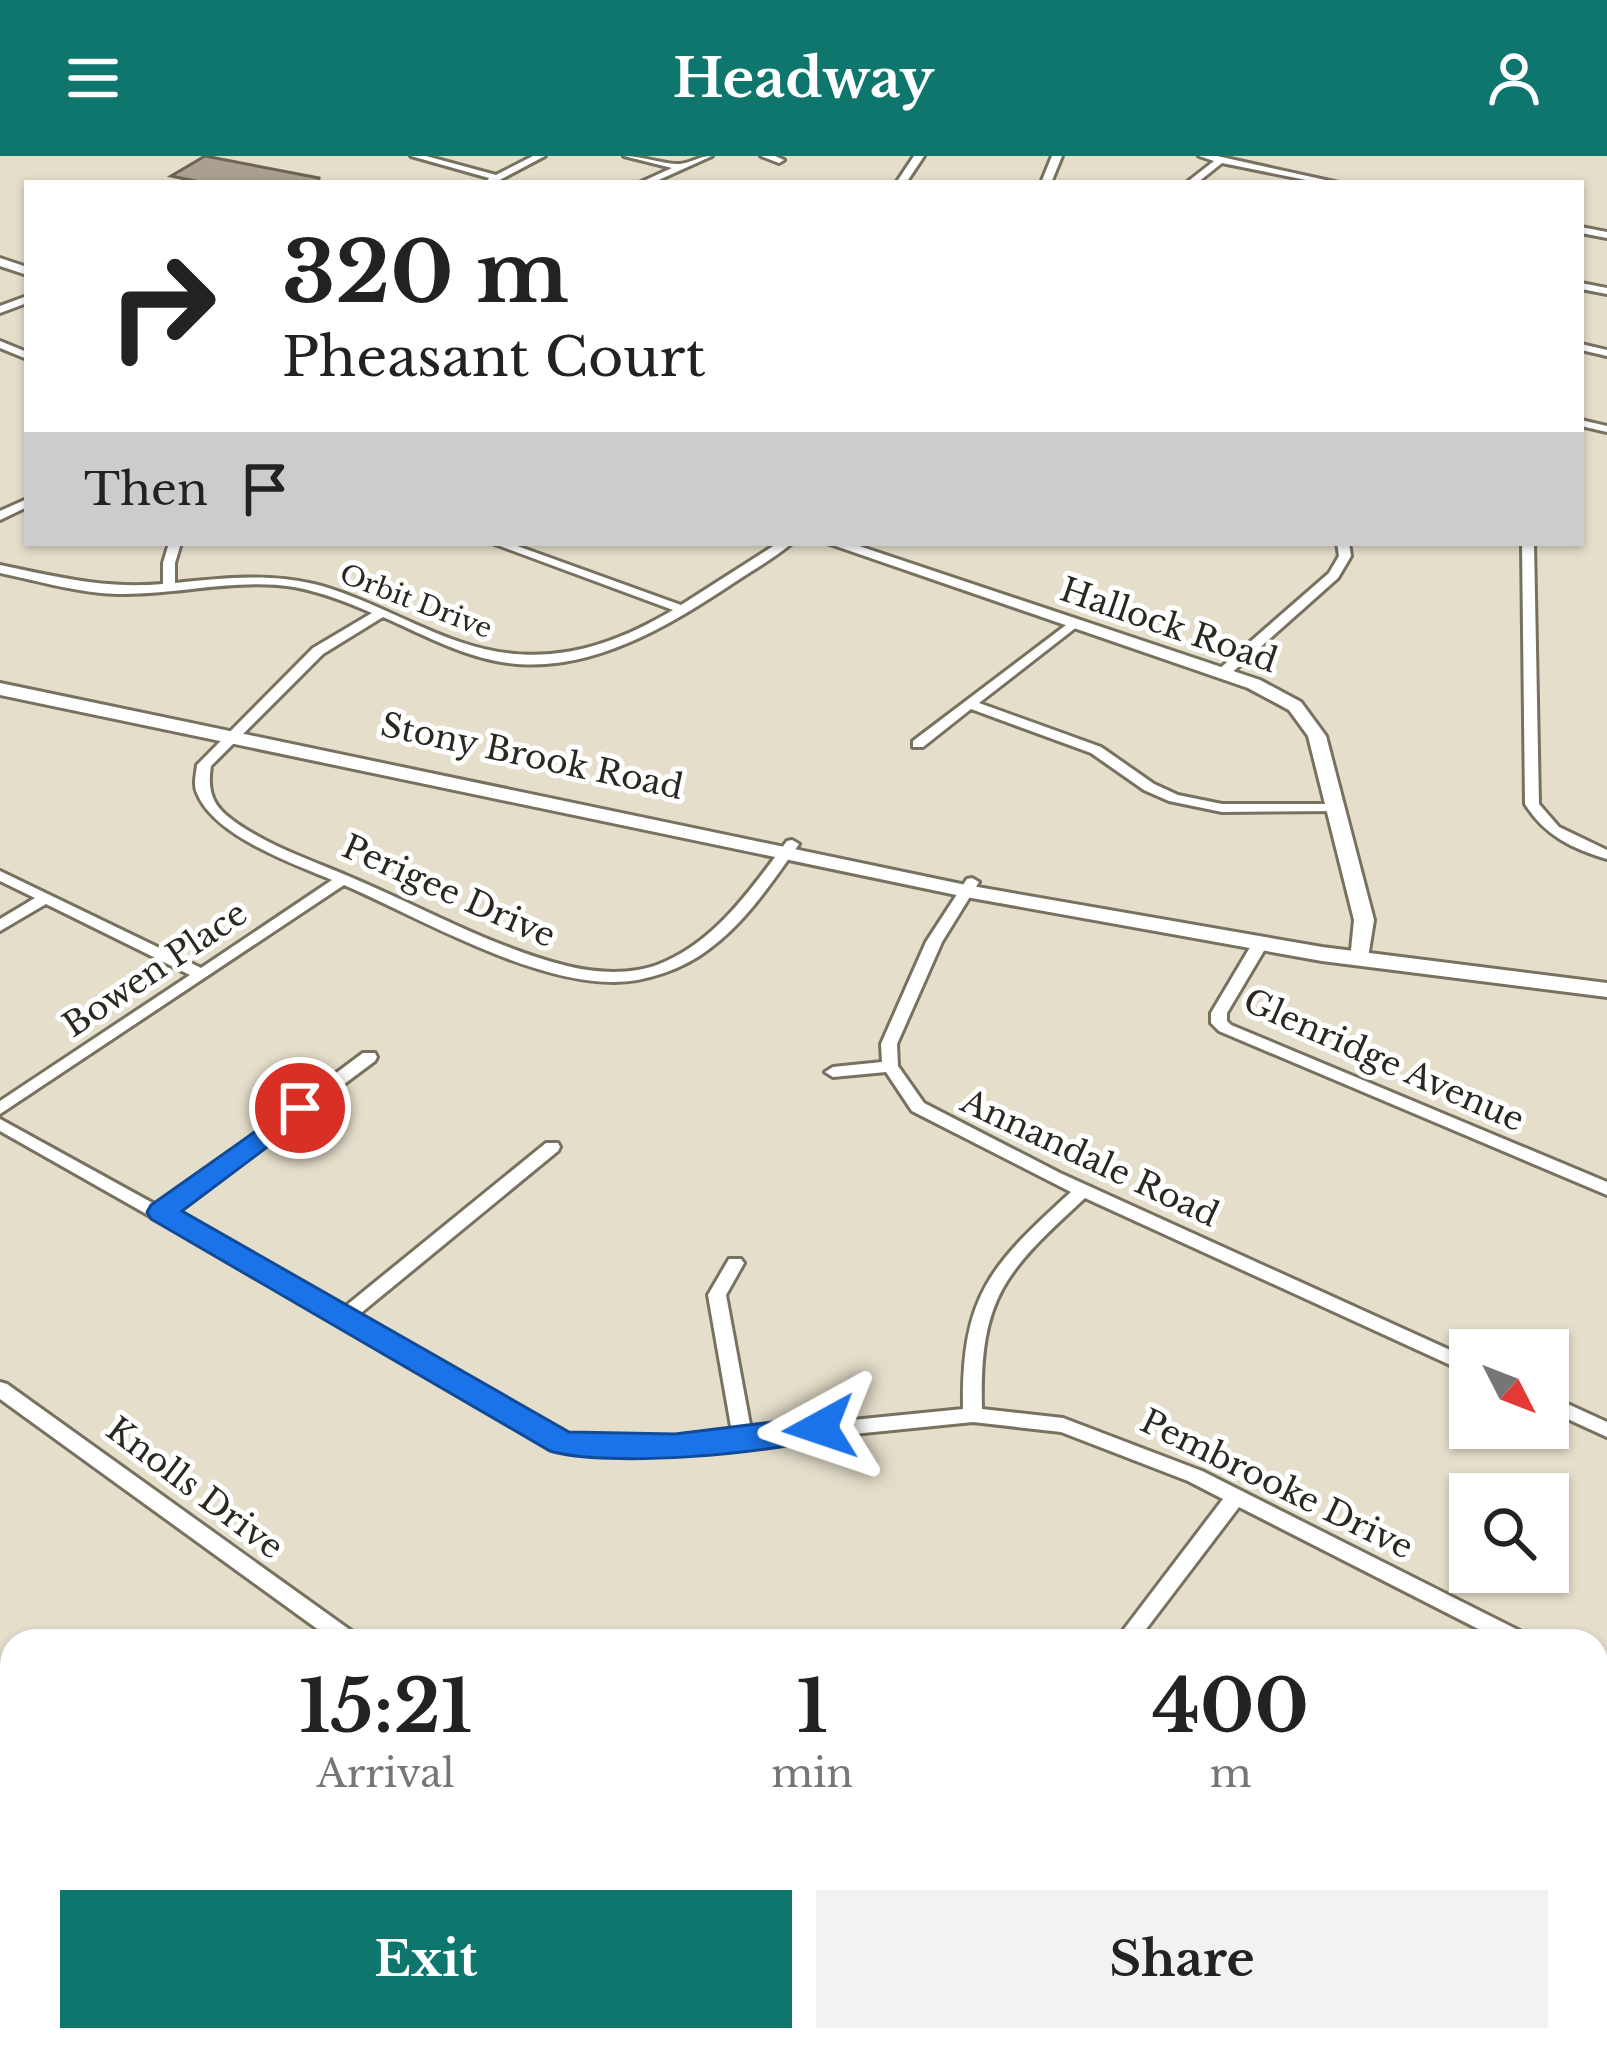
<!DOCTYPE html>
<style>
:root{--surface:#fff;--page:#f2f2f2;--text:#222;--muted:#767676;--accent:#0f766e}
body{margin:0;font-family:"Libre Baskerville",serif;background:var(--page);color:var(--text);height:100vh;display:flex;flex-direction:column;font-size:45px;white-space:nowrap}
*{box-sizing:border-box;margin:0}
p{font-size:39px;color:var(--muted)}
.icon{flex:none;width:66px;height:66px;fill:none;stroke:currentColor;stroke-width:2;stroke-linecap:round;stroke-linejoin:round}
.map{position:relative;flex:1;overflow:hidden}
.drawer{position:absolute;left:0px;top:1473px;width:1608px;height:423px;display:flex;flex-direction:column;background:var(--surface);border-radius:36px 36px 0 0;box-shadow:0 3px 9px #0004}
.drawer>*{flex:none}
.guide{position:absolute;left:24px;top:24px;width:1560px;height:366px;border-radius:0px;box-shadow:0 3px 9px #0004;background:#fff;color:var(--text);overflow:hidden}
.needle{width:78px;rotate:132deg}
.tools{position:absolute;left:1449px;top:1173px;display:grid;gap:24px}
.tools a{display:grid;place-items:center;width:120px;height:120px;border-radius:0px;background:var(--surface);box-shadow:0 3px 9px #0004;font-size:60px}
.pin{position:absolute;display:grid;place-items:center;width:102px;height:102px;color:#fff;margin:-51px;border:6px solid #fff;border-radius:50%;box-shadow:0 3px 12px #0007}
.me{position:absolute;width:132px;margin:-66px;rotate:265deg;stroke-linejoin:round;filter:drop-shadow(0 0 9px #0008)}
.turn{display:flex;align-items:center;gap:42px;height:252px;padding:0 60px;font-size:54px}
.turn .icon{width:156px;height:156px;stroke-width:2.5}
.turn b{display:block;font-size:84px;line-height:102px}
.then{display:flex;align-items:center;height:114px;padding:0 60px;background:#0003;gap:24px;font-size:45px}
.eta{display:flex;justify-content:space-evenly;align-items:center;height:204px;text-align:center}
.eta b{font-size:72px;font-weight:700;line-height:84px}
.button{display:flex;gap:24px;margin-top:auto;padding:24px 60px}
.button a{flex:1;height:138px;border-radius:0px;background:var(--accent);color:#fff;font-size:48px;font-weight:700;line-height:138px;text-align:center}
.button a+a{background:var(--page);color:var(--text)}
header{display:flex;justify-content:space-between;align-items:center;height:156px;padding:0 60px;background:var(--accent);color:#fff;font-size:54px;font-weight:700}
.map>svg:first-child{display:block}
</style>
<header><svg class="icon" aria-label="menu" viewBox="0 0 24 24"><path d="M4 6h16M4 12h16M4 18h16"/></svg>Headway<svg class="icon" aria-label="person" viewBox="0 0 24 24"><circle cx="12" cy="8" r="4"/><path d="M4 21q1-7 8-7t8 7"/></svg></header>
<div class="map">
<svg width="1607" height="1895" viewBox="0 0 1607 1895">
<rect width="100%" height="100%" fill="#e5decb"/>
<path fill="#8bb79e" d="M1607,1662V1895H1464L1470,1884H1596V1680Z"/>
<path fill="#aba08f" stroke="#6e6454" stroke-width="3" d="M205,0L319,22L318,27H205L171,20Z"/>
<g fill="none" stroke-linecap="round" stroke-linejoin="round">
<g stroke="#777160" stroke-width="6">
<path id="minor" d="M411,0H426L496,19L533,0H545L494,27H485L489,22Z
M624,0C642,0 666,9 680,8C691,7 699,0 712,0L652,27H639L672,12Z
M761,0H775L784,4L779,7Z
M914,0H924L906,27H896Z
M1052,0H1062L1051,27H1041Z
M1199,0H1217L1339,27H1321L1222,7L1197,27H1186L1214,5Z
M1581,71L1607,76V82L1581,77Z
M1581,127L1607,132V138L1581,133Z
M27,140V147L0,157V150Z
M0,185L27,196V203L0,192Z
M1581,188L1607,194V200L1581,194Z
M1581,264L1607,270V276L1581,270Z
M27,343V351L0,364V355Z
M169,387H181L175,407V427C221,422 268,417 314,428C365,441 410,469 460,486C537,513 604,495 673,454L492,387H509L681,449L778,387H792C776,401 756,412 738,424C669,470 584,523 496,505C456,497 420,477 383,461L323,498L211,610C208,630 210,645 226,659C260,687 308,703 348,720C420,750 491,791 567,810C595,817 630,819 657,809C715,787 751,733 787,685L792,684L799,688C773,725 746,766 709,793C683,813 646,826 614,826C529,826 422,763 344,729L0,958V945L190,819L46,748L0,775V763L35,742L0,725V715L201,812L332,724C292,707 214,680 197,637C193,629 196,619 197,609L313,492L372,457C347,446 321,436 294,431C235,422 177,439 118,438C78,437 39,425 0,417V409C57,421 104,433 163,428V407Z
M1337,387H1349L1351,400L1338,422L1228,520H1218V514L1329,417L1339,400Z
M1522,387H1534L1539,648L1559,671L1607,694V703C1573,693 1544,679 1525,648Z
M1074,463L1080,467L1078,470L979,547L1101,591L1154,628L1178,639L1222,648H1335L1340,649L1342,652L1340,655L1222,656L1169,645L1144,634L1091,597L971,553L923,591H913V585Z
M972,722L979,726L942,786L897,888L898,910L924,947L1060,1017L1470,1203V1218L1085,1042C1006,1115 979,1140 982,1253L1063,1262L1202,1315L1528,1479L1531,1485H1502L1239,1351L1137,1485H1115L1223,1343L1188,1325L1061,1276L973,1266L675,1296L589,1299L561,1293L0,975V963L158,1050L363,897H375L377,901L375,905L171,1057L342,1153L546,987H558L560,991L558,995L356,1161L566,1280C619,1291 678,1281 732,1276L708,1139L729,1103H741L744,1107L726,1139L751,1274L963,1253C961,1139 991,1109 1071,1036L912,955L886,916L833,921L825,916L833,911L882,906L881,888L926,786L967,723Z
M1260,783L1268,788L1227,857V865L1231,869L1607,1026V1039L1219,875L1211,867V857L1252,788Z
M0,1226L7,1228L357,1479L360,1485H334L0,1243Z
M1548,1239L1607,1266V1281L1548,1254Z
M1596,1515L1607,1520V1539L1596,1534Z
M0,1571L12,1577V1598L0,1592Z
M78,1884H110L102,1895H70Z
M385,1884H409L413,1895H389Z
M1004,1884H1037L1045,1895H1012Z"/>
</g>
<g stroke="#777160" stroke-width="6">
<path id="tertiary" d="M0,102L27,111V119L0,110Z
M827,387H850L1260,524L1301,546L1326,580L1374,764L1367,808H1353L1350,804L1354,764L1308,580L1289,554L1248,532Z"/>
</g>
<g stroke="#777160" stroke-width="6">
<path id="secondary" d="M0,527L966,729L1322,791L1607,827V841L1322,805L966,741L0,539Z"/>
</g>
<use href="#minor" fill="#fff" fill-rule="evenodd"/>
<use href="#tertiary" fill="#fff" fill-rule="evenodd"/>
<use href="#secondary" fill="#fff" fill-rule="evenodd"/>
</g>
<path fill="#1a73e8" stroke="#114b97" stroke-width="3" d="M300,944L314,952L310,959L182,1055L569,1276L675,1278L820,1260L832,1264L836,1272L832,1280C773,1298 607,1312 550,1295L151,1063L147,1056L151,1049Z"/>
<g text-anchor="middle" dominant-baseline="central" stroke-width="10" stroke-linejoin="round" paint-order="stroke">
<g font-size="27" fill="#2a2820" stroke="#fff">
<text transform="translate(416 445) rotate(21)">Orbit Drive</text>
</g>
<g font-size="33" fill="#2a2820" stroke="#fff">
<text transform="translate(1169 469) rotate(19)">Hallock Road</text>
<text transform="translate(532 600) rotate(12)">Stony Brook Road</text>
<text transform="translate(449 735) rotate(24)">Perigee Drive</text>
<text transform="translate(155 813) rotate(-34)">Bowen Place</text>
<text transform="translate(1384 904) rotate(24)">Glenridge Avenue</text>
<text transform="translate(1090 1002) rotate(25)">Annandale Road</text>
<text transform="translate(1277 1328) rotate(26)">Pembrooke Drive</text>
<text transform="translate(195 1332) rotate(37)">Knolls Drive</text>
</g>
</g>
</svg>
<div class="tools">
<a><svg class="needle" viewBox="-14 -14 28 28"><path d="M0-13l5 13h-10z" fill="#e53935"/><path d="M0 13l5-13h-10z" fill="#767676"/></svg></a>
<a><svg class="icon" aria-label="search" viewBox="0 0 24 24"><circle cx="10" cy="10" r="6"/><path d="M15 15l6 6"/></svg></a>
</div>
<div class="pin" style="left:300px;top:952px;background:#d93025"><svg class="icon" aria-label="arrive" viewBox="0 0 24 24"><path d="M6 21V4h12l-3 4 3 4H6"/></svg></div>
<svg class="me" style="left:820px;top:1272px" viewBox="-20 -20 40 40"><path d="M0-17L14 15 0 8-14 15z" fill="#1a73e8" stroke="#fff" stroke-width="4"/></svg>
<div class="guide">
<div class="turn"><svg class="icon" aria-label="right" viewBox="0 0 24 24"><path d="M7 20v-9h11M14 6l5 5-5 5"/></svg><div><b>320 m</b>Pheasant Court</div></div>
<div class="then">Then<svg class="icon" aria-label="arrive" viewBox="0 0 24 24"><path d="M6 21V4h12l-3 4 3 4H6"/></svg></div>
</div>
<section class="drawer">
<div class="eta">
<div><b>15:21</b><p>Arrival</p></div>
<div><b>1</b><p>min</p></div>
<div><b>400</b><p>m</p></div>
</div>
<div class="button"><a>Exit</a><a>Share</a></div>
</section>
</div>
